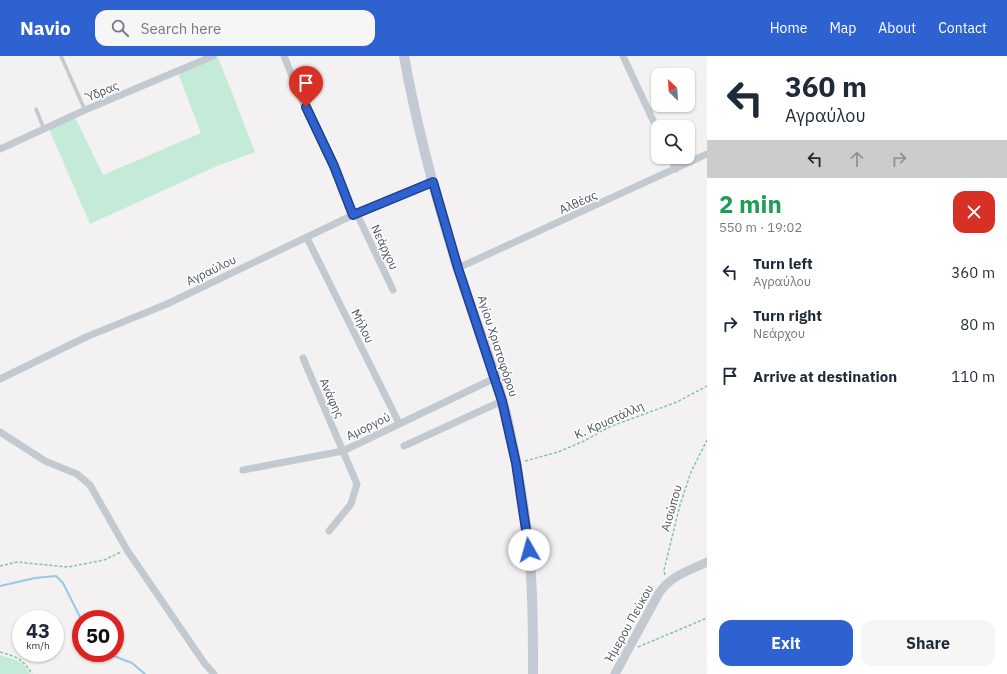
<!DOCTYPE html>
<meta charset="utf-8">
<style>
:root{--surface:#fff;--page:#f6f6f7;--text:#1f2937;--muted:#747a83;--accent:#2e62d0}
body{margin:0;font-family:"IBM Plex Sans",sans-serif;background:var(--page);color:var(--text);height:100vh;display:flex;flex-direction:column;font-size:15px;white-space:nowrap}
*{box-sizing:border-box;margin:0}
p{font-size:13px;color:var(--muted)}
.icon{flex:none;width:22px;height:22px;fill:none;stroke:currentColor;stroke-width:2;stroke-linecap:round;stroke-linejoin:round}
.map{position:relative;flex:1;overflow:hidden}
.side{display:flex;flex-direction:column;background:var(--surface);width:300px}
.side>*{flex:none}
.hud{background:#fff;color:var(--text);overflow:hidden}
.needle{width:26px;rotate:335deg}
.fabs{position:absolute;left:651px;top:12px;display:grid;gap:8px}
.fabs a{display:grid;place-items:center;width:44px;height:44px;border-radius:8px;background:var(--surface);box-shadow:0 1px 3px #0004;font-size:20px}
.speed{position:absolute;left:12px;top:554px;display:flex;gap:8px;font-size:20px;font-weight:700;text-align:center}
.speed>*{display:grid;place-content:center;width:52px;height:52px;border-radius:50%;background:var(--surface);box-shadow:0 1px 3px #0004;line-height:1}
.speed small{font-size:10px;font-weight:400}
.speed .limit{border:6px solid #d22;background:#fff;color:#111}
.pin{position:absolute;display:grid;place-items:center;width:34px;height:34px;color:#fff;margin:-41px -17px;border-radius:50% 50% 50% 0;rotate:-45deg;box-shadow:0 0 4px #0007}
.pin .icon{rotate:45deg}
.me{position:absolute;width:44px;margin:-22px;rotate:353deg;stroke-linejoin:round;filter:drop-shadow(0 0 3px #0008)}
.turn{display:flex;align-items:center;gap:14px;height:84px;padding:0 12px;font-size:18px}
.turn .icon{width:52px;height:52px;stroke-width:2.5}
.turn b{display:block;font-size:28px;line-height:34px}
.lanes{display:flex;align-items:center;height:38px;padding:0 12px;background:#0003;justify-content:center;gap:20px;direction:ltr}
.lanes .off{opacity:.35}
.round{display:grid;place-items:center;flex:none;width:42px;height:42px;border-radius:12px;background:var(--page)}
.overview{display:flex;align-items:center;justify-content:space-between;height:68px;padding:0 12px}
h1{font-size:24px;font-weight:800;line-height:30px;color:#1e9e55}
.action{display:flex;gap:8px;margin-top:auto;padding:8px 12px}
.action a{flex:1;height:46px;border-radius:12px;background:var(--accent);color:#fff;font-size:16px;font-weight:800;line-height:46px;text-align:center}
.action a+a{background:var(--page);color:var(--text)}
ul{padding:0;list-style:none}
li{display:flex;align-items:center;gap:12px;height:52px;padding:0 12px}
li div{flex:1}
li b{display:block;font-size:15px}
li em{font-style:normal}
header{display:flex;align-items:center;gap:24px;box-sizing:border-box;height:56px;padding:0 20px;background:var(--accent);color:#fff}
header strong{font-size:19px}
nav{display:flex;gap:22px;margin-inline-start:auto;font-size:14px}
.search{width:280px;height:36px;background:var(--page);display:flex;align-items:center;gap:10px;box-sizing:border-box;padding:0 14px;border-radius:12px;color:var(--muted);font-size:15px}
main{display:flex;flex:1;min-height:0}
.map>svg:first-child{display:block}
</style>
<header>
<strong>Navio</strong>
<div class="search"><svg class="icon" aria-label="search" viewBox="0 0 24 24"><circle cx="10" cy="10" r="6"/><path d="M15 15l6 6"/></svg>Search here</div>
<nav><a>Home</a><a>Map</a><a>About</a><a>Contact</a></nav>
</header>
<main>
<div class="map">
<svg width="707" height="618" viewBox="0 0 707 618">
<rect width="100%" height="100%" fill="#f3f1f1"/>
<path fill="#c4ebd8" d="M218,1L255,96L217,110L90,168L49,73L75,61L103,119L201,77L178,17Z
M0,599L22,606L30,618H0Z"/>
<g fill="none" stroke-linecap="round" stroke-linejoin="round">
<path stroke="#96cae3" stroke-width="2" d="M0,530L35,522L56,520L63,527L81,563
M106,597L132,607L145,618"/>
<path stroke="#80c5ab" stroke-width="1.5" stroke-dasharray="3 2" stroke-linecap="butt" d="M525,405L558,396L584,385L609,371L677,346L707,330
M0,510L17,506L68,511L104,504L121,496
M665,519L664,514L680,449L691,416L707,384
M638,591L707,562
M0,596C17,601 22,602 32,618"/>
<path stroke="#c3c9d0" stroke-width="3.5" d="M61,0L85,54
M36,53L44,73"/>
<path stroke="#c3c9d0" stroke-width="7" d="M284,0L300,40L333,110L353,159
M623,0L658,75
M0,93L85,54L213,0
M670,101L676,113
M357,158L393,234
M307,182L399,367
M458,212L707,98
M303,302L357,428L351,448L329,475
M0,323L86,281L167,248L353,159L433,126
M0,376L45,405L77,418L90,429L127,494L205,608L214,618
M404,390L502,345
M243,414L343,395L495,322"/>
<path stroke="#c3c9d0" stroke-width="9" d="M615,618L659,537C672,519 688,515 707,506"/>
<path stroke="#c3cad5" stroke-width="10" d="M404,0C417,72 436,143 458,213C474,262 495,311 507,362C516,402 523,443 528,484C533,529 533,573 533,618"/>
</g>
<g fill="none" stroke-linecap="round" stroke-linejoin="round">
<g stroke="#1e4087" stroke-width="10">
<path id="route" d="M306,51L334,110L353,159L433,126L458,212L502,345L516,407L529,494"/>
</g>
<use href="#route" stroke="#2e62d0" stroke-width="7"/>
</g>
<g text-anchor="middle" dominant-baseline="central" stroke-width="3" stroke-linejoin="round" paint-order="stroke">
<g font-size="12" fill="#4a525c" stroke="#fff">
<text transform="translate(102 35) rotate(-23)">Ύδρας</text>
<text transform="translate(578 146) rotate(-24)">Αλθέας</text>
<text transform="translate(385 191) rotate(65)">Νεάρχου</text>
<text transform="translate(211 214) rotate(-26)">Αγραύλου</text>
<text transform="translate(363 270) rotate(64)">Μήλου</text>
<text transform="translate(498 290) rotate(72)">Αγίου Χριστοφόρου</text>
<text transform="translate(332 342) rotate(66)">Ανάφης</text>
<text transform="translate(609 364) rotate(-24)">Κ. Κρυστάλλη</text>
<text transform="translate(368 370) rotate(-26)">Αμοργού</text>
<text transform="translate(671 452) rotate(-74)">Αισώπου</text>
<text transform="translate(629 567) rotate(-61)">Ήμερου Πεύκου</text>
</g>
</g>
</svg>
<div class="fabs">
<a><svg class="needle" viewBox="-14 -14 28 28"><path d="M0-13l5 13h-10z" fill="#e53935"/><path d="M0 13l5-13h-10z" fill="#747a83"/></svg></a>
<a><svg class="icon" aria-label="search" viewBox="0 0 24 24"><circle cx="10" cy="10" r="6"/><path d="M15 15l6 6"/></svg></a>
</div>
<div class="speed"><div>43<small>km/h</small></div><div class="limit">50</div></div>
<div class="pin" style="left:306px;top:51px;background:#d93025"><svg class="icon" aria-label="arrive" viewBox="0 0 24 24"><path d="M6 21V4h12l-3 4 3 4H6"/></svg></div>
<svg class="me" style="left:529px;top:494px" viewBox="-20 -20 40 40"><circle r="19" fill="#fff"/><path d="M0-13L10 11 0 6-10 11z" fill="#2e62d0"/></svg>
</div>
<section class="side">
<div class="hud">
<div class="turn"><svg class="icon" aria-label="left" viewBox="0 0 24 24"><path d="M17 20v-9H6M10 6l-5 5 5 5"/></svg><div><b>360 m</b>Αγραύλου</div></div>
<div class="lanes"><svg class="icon" aria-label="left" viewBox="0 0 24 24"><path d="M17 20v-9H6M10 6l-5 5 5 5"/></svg><svg class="icon off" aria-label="ahead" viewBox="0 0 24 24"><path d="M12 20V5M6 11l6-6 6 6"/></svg><svg class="icon off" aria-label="right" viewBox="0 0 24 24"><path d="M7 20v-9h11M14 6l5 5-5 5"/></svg></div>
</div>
<div class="overview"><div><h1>2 min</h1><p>550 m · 19:02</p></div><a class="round" style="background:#d93025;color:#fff"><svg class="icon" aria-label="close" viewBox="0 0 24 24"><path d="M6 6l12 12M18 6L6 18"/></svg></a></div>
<ul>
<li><svg class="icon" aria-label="left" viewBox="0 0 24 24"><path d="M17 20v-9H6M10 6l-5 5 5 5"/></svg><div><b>Turn left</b><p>Αγραύλου</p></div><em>360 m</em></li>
<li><svg class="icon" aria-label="right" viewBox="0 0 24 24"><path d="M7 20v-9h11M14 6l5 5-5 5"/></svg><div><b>Turn right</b><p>Νεάρχου</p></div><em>80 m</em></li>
<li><svg class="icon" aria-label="arrive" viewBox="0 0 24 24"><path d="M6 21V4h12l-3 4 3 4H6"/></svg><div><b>Arrive at destination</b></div><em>110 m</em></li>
</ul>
<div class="action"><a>Exit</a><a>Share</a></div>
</section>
</main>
